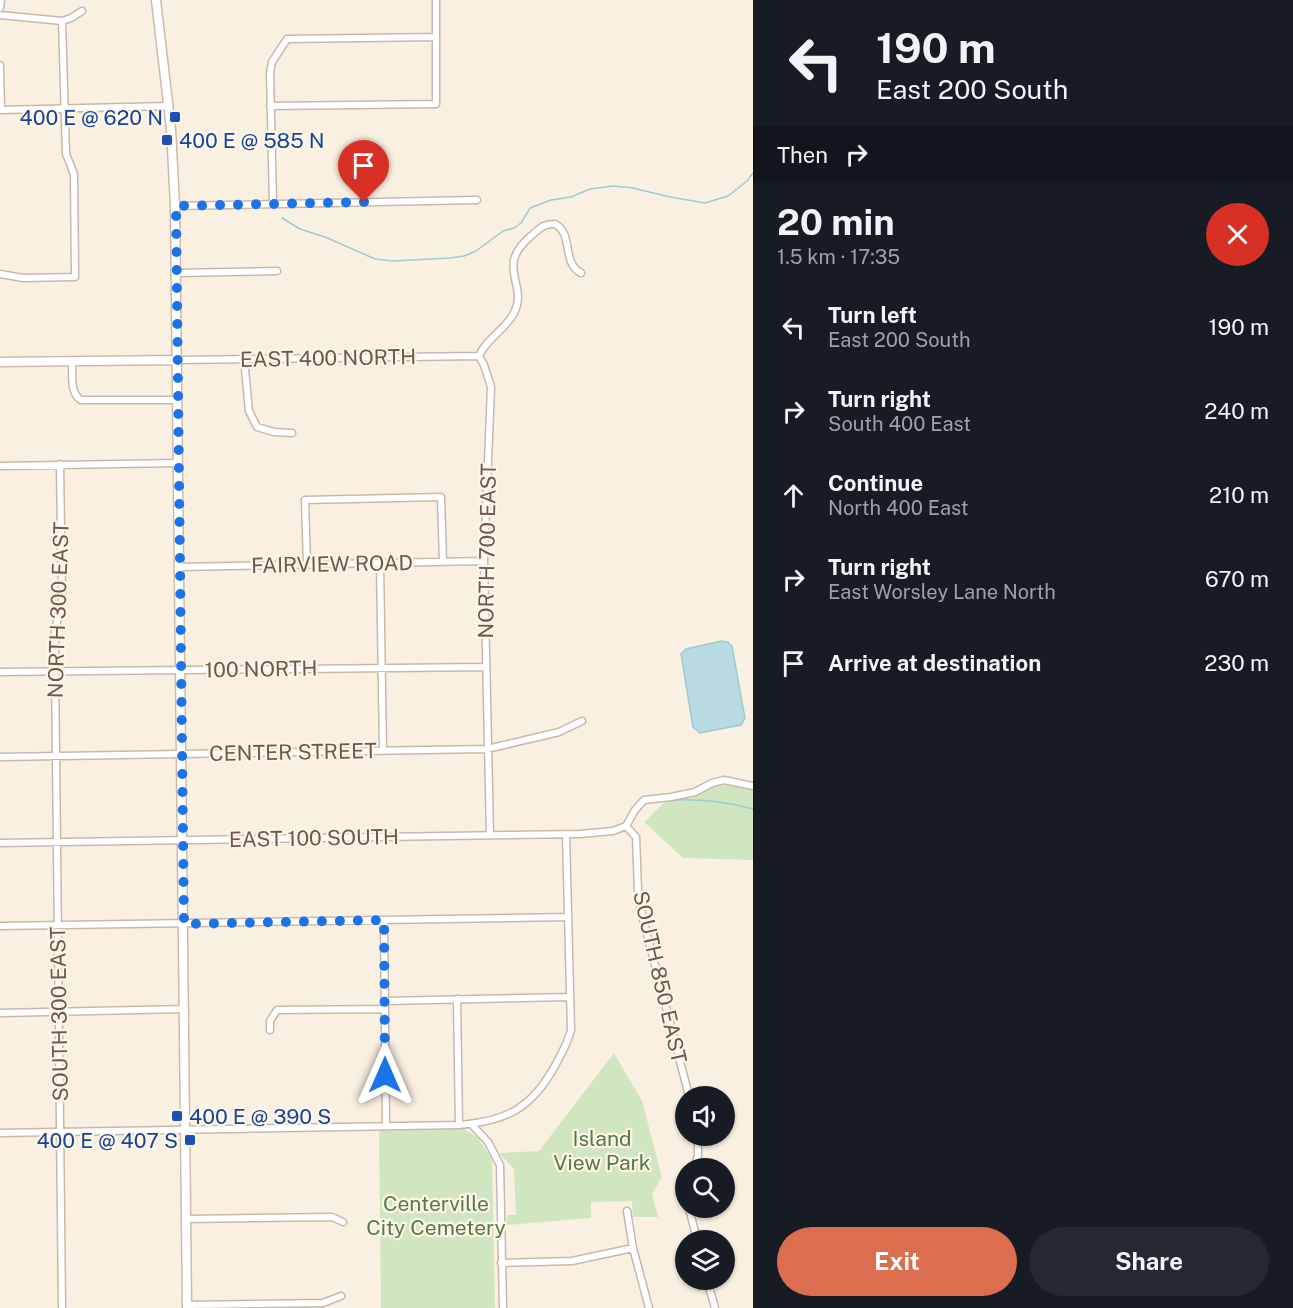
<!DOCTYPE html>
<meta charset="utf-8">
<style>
:root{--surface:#171b24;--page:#242831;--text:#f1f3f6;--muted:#9ea1a6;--accent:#db6e4f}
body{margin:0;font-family:"Public Sans",sans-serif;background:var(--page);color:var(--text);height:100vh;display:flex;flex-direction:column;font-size:22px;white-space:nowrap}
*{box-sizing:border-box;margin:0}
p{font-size:20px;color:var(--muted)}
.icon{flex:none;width:33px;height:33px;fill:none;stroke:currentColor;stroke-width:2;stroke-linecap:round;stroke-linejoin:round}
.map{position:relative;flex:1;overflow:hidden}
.panel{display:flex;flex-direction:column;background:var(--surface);width:540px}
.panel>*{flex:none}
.banner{background:#171b24;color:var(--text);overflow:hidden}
.buttons{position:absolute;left:675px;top:1086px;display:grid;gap:12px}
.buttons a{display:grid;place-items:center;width:60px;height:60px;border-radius:50%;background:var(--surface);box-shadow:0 2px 4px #0004;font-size:30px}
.pin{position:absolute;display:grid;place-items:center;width:51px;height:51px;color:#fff;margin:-62px -26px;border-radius:50% 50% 50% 0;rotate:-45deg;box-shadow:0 0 6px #0007}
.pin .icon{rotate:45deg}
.me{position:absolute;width:66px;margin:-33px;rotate:0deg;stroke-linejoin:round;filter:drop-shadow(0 0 4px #0008)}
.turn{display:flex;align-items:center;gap:21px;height:126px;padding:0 24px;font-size:27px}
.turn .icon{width:78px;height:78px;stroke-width:2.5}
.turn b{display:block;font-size:42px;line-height:51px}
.then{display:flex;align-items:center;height:57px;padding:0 24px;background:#0003;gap:12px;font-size:22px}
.round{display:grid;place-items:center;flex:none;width:63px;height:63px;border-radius:32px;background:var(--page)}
.headline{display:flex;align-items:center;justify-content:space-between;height:102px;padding:0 24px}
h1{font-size:36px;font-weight:700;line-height:45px}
.action{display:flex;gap:12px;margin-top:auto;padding:12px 24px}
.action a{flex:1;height:69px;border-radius:36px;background:var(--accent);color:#fff;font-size:24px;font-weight:700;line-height:69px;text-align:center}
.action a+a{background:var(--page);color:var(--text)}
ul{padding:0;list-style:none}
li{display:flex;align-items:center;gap:18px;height:84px;padding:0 24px}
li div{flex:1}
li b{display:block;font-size:22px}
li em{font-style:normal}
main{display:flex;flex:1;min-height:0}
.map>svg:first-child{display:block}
</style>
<main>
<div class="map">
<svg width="753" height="1308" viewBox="0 0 753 1308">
<rect width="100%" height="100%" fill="#faf0e1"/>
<path fill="#d0e6c1" d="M719,782L753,789V860L683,858L644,822L670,797Z
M614,1053L642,1101L662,1177L652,1194L658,1217H633L632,1201L591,1202V1218L507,1225V1215H516L514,1169L499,1153L539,1151Z
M464,1129L477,1137L492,1159L495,1308H381L379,1131Z"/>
<path fill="#b8dbe1" stroke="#9fcad2" stroke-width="1.5" d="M721,641L728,642L732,646L745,718L741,725L700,733L693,727L681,654L686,649Z"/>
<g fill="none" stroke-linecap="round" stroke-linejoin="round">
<path stroke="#9fcad2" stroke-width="1.5" d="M282,218L300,229L325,237L375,259L393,261L450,258L464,256L476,251L503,231L514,228L521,223L530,208L551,200L571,197L590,189L613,186L633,188L670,197L705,203L728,196L747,181L753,173
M674,800C701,799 727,802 753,809"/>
<g stroke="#c9b8a9" stroke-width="9">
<path id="street" d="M0,8L1,0
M0,15L62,21L71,18L82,11
M0,65L1,110
M270,106L436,104V0
M0,110L169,106
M273,204L270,73L272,62L287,39L436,37
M175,206L477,200
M176,273L277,271
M0,274L23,278L75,277L74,174L66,154L62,21
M479,356L484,365L491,387L484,561L490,835
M479,356C486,339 505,330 514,313C529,284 494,267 531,236C539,229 544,223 555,224C574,234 561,262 581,273
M244,359L249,411L257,427L274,432L292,433
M177,360L479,356
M72,361C73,373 69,393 81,400H177
M60,464L62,600L55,630V664L62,1308
M0,466L178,463
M380,563L383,751
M307,564L305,500L441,497L443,562
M179,567L484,561
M0,672L486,667
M0,757L487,749L559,732L582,721
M626,826L636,837L638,890L642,915L689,1096
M626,826L635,810L644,800L671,797L695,792L712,783L724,780L753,786
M0,843L580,834L613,831L626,826
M384,920L386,1126
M0,926L568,917
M457,999L459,1125
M385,1001L570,997
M0,1013L185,1009
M270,1030V1021L277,1010L385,1009
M471,1124L488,1142L500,1165L503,1308
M0,1133L459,1125C508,1121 532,1108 556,1064C562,1052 568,1043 571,1030L566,834
M694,1168L698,1156V1136
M689,1208L697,1240
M627,1211L633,1248L649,1308
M186,1219L332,1217L343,1222
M501,1263L572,1261L633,1248
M707,1280L715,1308
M187,1305L323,1303L341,1296"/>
</g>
<g stroke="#cfbaaa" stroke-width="11">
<path id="secondary" d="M156,0L171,129L175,206L187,1308
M0,362L177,360"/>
</g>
<use href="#street" stroke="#fff" stroke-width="6"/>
<use href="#secondary" stroke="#fff" stroke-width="8"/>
</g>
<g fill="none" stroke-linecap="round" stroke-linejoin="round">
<path stroke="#1a73e8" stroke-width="10" stroke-dasharray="0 18" d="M364,202L176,206L184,924L384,920L385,1075"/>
</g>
<g fill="#1a4fb4" stroke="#fdf5e7" stroke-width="2">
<rect x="169" y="111" width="12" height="12" rx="3"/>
<rect x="161" y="134" width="12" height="12" rx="3"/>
<rect x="171" y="1110" width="12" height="12" rx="3"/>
<rect x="184" y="1134" width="12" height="12" rx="3"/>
</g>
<g text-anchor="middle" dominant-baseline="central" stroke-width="4.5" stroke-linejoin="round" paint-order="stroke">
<g font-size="21" fill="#164399" stroke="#fdf5e7" text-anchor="end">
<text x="163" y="117">400 E @ 620 N</text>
<text x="179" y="140" text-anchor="start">400 E @ 585 N</text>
<text x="189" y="1116" text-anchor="start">400 E @ 390 S</text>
<text x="178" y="1140">400 E @ 407 S</text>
</g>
<g font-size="21" fill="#6f574a" stroke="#fdf5e7">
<text transform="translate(328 358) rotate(-1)">EAST 400 NORTH</text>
<text transform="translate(487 551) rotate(-89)">NORTH 700 EAST</text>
<text transform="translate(332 564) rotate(-1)">FAIRVIEW ROAD</text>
<text transform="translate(58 610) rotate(-88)">NORTH 300 EAST</text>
<text transform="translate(261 669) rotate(-1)">100 NORTH</text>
<text transform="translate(293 752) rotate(-1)">CENTER STREET</text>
<text transform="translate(314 838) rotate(-1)">EAST 100 SOUTH</text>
<text transform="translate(660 977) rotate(77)">SOUTH 850 EAST</text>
<text transform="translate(59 1014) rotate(-91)">SOUTH 300 EAST</text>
</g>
<g font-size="21" fill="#557a46" stroke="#fdf5e7">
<text x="602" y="1138">Island<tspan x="602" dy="24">View Park</tspan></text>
<text x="436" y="1203">Centerville<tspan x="436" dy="24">City Cemetery</tspan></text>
</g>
</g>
</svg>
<div class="buttons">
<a><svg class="icon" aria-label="sound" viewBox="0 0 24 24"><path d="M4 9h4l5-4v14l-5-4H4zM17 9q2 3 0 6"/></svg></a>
<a><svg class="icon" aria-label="search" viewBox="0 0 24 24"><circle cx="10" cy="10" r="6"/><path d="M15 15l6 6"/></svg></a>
<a><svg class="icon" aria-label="layers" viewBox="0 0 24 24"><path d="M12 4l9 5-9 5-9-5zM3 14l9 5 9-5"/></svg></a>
</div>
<div class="pin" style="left:364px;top:202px;background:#d93025"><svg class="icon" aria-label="arrive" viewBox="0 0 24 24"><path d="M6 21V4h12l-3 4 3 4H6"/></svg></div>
<svg class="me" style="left:385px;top:1075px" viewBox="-20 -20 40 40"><path d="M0-17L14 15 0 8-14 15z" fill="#1a73e8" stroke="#fff" stroke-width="4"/></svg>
</div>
<section class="panel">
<div class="banner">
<div class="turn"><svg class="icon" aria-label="left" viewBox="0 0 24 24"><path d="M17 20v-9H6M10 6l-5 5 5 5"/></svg><div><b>190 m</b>East 200 South</div></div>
<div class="then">Then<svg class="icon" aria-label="right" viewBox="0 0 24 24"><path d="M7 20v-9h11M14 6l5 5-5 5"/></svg></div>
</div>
<div class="headline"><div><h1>20 min</h1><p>1.5 km · 17:35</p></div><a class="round" style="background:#d93025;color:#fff"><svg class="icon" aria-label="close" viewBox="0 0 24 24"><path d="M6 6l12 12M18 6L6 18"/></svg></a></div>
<ul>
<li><svg class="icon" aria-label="left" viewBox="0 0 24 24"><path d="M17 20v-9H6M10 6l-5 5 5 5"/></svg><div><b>Turn left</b><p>East 200 South</p></div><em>190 m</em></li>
<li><svg class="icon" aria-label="right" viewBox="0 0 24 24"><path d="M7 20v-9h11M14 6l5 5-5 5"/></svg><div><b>Turn right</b><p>South 400 East</p></div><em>240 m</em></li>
<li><svg class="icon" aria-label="ahead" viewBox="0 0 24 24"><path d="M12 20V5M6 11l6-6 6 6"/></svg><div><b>Continue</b><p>North 400 East</p></div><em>210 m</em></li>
<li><svg class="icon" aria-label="right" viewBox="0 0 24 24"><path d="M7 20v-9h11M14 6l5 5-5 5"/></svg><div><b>Turn right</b><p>East Worsley Lane North</p></div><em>670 m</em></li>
<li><svg class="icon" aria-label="arrive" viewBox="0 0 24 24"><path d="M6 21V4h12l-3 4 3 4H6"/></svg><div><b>Arrive at destination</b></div><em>230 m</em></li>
</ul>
<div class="action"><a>Exit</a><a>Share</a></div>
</section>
</main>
